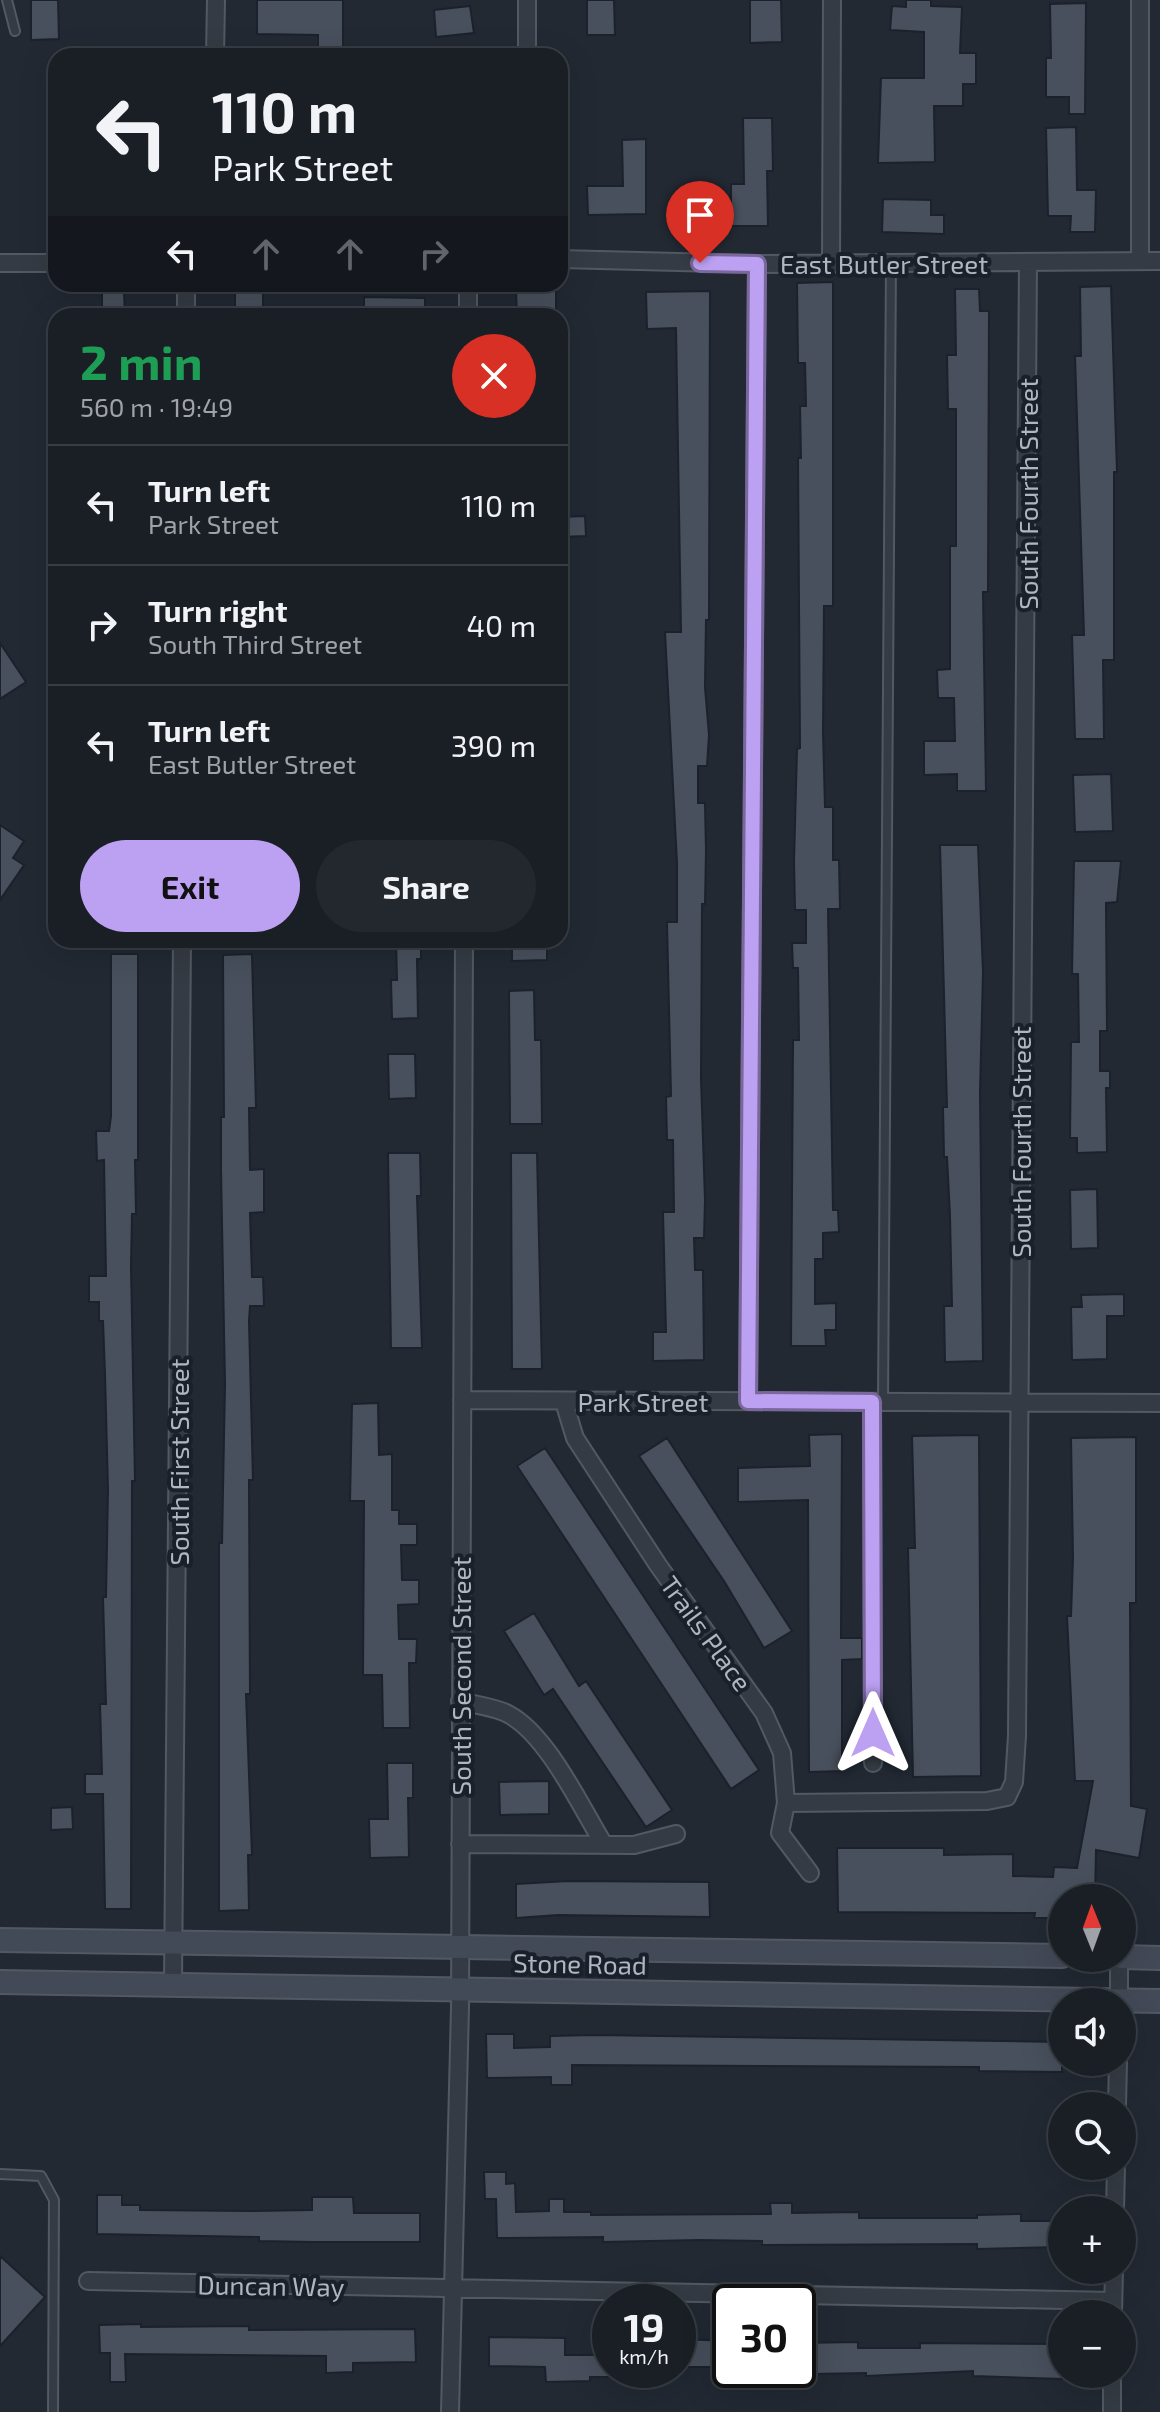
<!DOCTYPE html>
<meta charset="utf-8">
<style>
:root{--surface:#1a1f26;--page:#23272e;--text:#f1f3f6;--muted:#9fa2a7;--line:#383d43;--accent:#bca0f2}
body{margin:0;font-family:"Exo 2",sans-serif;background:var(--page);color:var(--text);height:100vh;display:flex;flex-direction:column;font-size:30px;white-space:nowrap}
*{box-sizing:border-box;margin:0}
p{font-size:26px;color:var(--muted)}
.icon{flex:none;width:44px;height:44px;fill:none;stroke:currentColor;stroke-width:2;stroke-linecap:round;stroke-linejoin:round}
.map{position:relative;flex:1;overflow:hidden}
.side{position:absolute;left:48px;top:308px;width:520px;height:640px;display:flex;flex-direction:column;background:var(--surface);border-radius:24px;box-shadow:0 8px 32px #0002,0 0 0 2px var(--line)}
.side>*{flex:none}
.guide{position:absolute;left:48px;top:48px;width:520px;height:244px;border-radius:24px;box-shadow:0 8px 32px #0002,0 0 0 2px var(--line);background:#1a1f26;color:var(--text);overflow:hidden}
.needle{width:52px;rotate:359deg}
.controls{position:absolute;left:1048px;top:1884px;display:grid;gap:16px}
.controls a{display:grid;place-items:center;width:88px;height:88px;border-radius:50%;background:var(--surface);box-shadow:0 8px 32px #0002,0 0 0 2px var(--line);font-size:40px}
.speed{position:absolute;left:592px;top:2284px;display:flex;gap:16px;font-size:40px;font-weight:700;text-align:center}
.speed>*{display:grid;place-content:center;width:104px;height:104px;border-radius:50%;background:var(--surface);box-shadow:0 8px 32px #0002,0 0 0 2px var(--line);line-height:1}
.speed small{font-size:20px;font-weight:400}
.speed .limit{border:4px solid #111;border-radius:12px;background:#fff;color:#111}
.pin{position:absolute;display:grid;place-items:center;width:68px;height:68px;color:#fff;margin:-82px -34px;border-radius:50% 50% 50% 0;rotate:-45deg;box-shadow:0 0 8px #0007}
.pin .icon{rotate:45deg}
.me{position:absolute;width:88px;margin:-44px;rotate:0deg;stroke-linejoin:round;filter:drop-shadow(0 0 6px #0008)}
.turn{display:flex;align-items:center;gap:28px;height:168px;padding:0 32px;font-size:36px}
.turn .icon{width:104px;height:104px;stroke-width:2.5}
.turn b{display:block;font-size:56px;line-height:68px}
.lanes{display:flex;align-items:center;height:76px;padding:0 32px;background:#0003;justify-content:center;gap:40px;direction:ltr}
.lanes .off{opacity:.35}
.round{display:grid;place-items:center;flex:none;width:84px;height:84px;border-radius:42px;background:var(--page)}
.head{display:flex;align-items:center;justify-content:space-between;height:136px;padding:0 32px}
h1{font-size:48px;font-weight:700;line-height:60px;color:#1e9e55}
.primary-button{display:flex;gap:16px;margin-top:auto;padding:16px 32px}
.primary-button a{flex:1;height:92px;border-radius:48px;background:var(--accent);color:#111;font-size:32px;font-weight:700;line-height:92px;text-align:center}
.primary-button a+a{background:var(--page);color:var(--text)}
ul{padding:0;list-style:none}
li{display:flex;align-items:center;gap:24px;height:120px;padding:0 32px;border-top:2px solid var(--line)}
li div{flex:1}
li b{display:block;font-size:30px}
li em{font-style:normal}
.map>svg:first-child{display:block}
</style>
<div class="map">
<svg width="1160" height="2412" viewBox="0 0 1160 2412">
<rect width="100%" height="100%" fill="#222933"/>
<path fill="#48505d" stroke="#1c222b" stroke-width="2" d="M31,0H58L59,39L31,40Z
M257,0H343V53L318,52V35L257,34Z
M587,0H614L615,35H587Z
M750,0H781L782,42L750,43Z
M906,0H931V6L962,7L960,53H976V84H963V106H934L935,162L878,163L881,78H924V32L890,30L892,6L906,7Z
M1086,3L1085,114H1069V97H1046V58H1051L1050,4Z
M470,6L474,33L436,37L434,10Z
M743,118H772L773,171H767L768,226H722V205H731V184H744Z
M1076,127L1077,190H1096L1095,232H1070L1071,216H1048L1046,128Z
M646,139V214L588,215L587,186H623L622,140Z
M883,199L931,200V215H944V234L882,232Z
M833,282V606H824L823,733L825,807H833V860H839L840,909H828L833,1210H838L839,1232L823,1233V1259H815V1304L836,1303V1330H825L826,1346H791L793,1040H799L798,968H793L792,943H806V910H795L794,861L797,749L800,748L798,458H801L800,406H806L805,363H798L797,283Z
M1111,286L1117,472H1114V660H1103L1104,739H1075L1072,635H1084L1075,356H1081L1080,287Z
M955,289H979L980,311H989L988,592H983L986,791H957V774L924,775V741H955L954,698H938L937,670L950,669V546H956V409H948L947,355H956Z
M263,290V316H235V291Z
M556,290V312H547V316H517L516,291Z
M124,291L125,316H102V292Z
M710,291L709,620H706L705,687L709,735L707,766H698V803H705L706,851L705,904H702L701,1079L705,1200L704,1238H694L695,1270H703L704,1360L653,1361V1332H666L663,1212H674L673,1140H667L666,1097L671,1096L667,922H677V863L665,632H681L676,328L647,329L646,292Z
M364,297L425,298V316H364Z
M585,516L586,536L560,537V517Z
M0,643L26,682L0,699Z
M1111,774L1113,831L1075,832L1073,775Z
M0,825L24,841L13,858L24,865L0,900Z
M940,845H978L983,972L980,1093L983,1361L945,1362L944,1306H952L950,1216L947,1157H944L943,1107H947Z
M1074,861H1121L1117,902L1106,903L1107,1031H1100V1071H1110V1088H1106L1107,1152L1077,1153V1138H1070L1071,1042H1079L1078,974H1072Z
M396,940H421V959H417L418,1018L392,1019L391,980H397Z
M512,940H547V960L512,961Z
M111,954H138V1160H135L136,1214H132L131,1266L135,1481H132L131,1909H105L103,1794H85V1774H102L100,1704H106L103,1597H106L108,1490L105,1374L103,1321H99V1302H89V1276H106L104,1160L97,1161L96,1131H109L111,1116Z
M252,954L256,1108H249L250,1170L264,1169V1212L250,1213L252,1277H263L264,1306H250L249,1321L253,1480H249L250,1694H246L252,1855H248L249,1910L219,1911V1543H222L225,1384L221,1170V1117H224L223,955Z
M534,990L535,1040H541L542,1124H510L509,991Z
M388,1054H415L416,1098L389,1099Z
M388,1153H420L421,1196H417L422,1348H391Z
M511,1153H537L542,1369H512Z
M1097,1189L1098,1248L1071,1249L1070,1190Z
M1124,1294V1316H1107V1359L1072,1360L1071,1307H1082L1081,1295Z
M378,1403L379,1455L392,1454V1510H399V1524H417V1545H401L402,1580H419V1604L398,1605L399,1639H417L416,1663H409L410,1728H383L382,1675H363L364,1501H350L352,1404Z
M842,1434L841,1638H862V1659L842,1660V1771L809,1772L808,1500L738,1502V1468L810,1466L809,1435Z
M979,1435L981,1776L913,1777L908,1548H915L912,1436Z
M1136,1437V1603H1130L1131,1806L1147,1809L1139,1858L1096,1850L1095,1898H1062V1918H1034L1035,1913L838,1912L837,1848H944V1855L1013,1854V1876L1053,1877L1054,1867L1077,1868L1093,1781H1075L1067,1616H1071L1073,1558L1071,1438Z
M667,1438L792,1631L764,1648L724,1581L639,1456Z
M545,1448L759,1770L731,1789L517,1466Z
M534,1613L579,1686L586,1681L672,1810L646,1827L553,1689L544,1695L504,1631Z
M387,1763H413V1798H408L409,1857L370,1858L369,1819H388Z
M549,1781V1814L500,1815L499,1782Z
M72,1807L73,1829L51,1830V1808Z
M568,1881L709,1882L710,1917L558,1915L516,1918V1884Z
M486,2034H514V2048L550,2047V2036L594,2035L1062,2042V2072L979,2071V2067L572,2065V2085H551V2077L487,2078Z
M484,2172H506V2184L515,2183L516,2212L549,2211V2199H564V2212H591V2215L771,2214L770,2203H792V2213L859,2212V2218H977V2215L1021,2214V2221H1062V2247L977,2249V2244L762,2245V2241L699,2240L603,2242V2237L497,2238L496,2199H485Z
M97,2195H122V2205H140V2210L249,2211L312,2210V2197H353L354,2213H420V2242H312L259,2241V2237L97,2234Z
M0,2256L45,2297L0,2346Z
M141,2324V2327L249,2326V2330L415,2329L416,2362L353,2363V2372L326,2373V2356L125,2354L126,2382H110V2353H100L99,2325Z
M489,2337L565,2338V2355H610V2377H590V2381L546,2382L545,2367L489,2366Z
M678,2339L730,2341V2367H678Z
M858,2342V2348H920V2343L1062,2344V2379L973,2376V2371L866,2376V2373L813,2374V2367L798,2368V2343Z"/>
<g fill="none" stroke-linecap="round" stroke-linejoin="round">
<g stroke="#525962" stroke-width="12">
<path id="lane" d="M7,0L15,31
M883,1401L891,263
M0,2174L41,2176L54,2200L53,2412"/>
</g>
<g stroke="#525962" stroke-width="20">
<path id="street" d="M215,56L216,0
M527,56V0
M560,259L757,264L1160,261
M1140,261V0
M0,263H56
M831,263L832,0
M186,316V284
M468,316V284
M462,1400L1160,1403
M748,1401L757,264
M564,1402L575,1438L658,1565L764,1713L782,1753L786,1803L780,1833L810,1873
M872,1402L873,1763
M460,1701C475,1705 495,1707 508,1714C547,1734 581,1807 603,1843
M786,1803L987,1801L1007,1797L1014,1782L1017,1736L1028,263
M460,1844L634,1845L676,1834
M1119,1958V2002
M173,1984L182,940
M1117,2106L1118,2062
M1115,2210L1116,2166
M88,2281L1113,2301
M1113,2314L1114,2270
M450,2412L460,2007L464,940
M1112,2412V2374"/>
</g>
<g stroke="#525962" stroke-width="26">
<path id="secondary" d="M0,1940L1062,1956
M1122,1957L1160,1958
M0,1982L1160,2001"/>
</g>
<use href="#lane" stroke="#353b44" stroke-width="8"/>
<use href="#street" stroke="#353b44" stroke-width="16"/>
<use href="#secondary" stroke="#434a57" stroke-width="22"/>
</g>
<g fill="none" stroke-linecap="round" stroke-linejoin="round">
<g stroke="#7a689d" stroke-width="20">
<path id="route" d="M700,263L757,264L748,1401L872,1402L873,1733"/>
</g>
<use href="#route" stroke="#bca0f2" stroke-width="14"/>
</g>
<g text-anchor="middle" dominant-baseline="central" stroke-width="8" stroke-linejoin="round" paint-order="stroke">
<g font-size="26" fill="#afb6c1" stroke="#1a2029">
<text x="884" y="263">East Butler Street</text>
<text transform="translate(1027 494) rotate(-90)">South Fourth Street</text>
<text transform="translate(1020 1142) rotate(-90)">South Fourth Street</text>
<text x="643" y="1401">Park Street</text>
<text transform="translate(178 1462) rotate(-90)">South First Street</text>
<text transform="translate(707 1633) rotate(54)">Trails Place</text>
<text transform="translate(460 1676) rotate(-90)">South Second Street</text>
<text transform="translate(580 1963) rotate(1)">Stone Road</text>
<text transform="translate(271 2285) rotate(1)">Duncan Way</text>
</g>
</g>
</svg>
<div class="controls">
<a><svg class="needle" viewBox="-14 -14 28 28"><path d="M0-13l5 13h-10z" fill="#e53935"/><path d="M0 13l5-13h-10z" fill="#9fa2a7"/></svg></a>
<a><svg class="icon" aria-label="sound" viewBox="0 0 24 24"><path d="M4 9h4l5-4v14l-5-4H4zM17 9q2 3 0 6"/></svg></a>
<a><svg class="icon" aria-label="search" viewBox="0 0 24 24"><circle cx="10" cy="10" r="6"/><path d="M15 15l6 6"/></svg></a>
<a>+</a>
<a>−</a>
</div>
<div class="speed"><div>19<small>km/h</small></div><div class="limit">30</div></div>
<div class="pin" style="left:700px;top:263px;background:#d93025"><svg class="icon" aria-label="arrive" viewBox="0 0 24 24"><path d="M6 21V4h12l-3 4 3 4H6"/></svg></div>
<svg class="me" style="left:873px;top:1733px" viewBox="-20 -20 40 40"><path d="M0-17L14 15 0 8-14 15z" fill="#bca0f2" stroke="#fff" stroke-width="4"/></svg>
<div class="guide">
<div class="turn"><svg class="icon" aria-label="left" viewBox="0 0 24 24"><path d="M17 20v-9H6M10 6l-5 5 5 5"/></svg><div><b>110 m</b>Park Street</div></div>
<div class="lanes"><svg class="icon" aria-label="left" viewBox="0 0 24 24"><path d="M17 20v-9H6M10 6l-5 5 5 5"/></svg><svg class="icon off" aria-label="ahead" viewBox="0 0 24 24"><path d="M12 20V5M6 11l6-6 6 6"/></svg><svg class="icon off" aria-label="ahead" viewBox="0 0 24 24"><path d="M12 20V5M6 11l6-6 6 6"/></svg><svg class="icon off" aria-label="right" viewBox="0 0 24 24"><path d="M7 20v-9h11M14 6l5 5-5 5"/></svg></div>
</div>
<section class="side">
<div class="head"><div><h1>2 min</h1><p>560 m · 19:49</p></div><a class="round" style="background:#d93025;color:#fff"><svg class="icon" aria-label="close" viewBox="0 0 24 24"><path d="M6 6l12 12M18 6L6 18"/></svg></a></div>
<ul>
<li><svg class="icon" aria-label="left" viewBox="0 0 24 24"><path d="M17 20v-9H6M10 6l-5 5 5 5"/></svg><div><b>Turn left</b><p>Park Street</p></div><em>110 m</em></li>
<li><svg class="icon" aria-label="right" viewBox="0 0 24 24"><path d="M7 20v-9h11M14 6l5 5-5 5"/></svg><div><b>Turn right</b><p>South Third Street</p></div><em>40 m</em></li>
<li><svg class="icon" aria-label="left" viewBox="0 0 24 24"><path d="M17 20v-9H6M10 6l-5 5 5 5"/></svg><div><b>Turn left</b><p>East Butler Street</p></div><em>390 m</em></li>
</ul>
<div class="primary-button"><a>Exit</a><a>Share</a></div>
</section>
</div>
